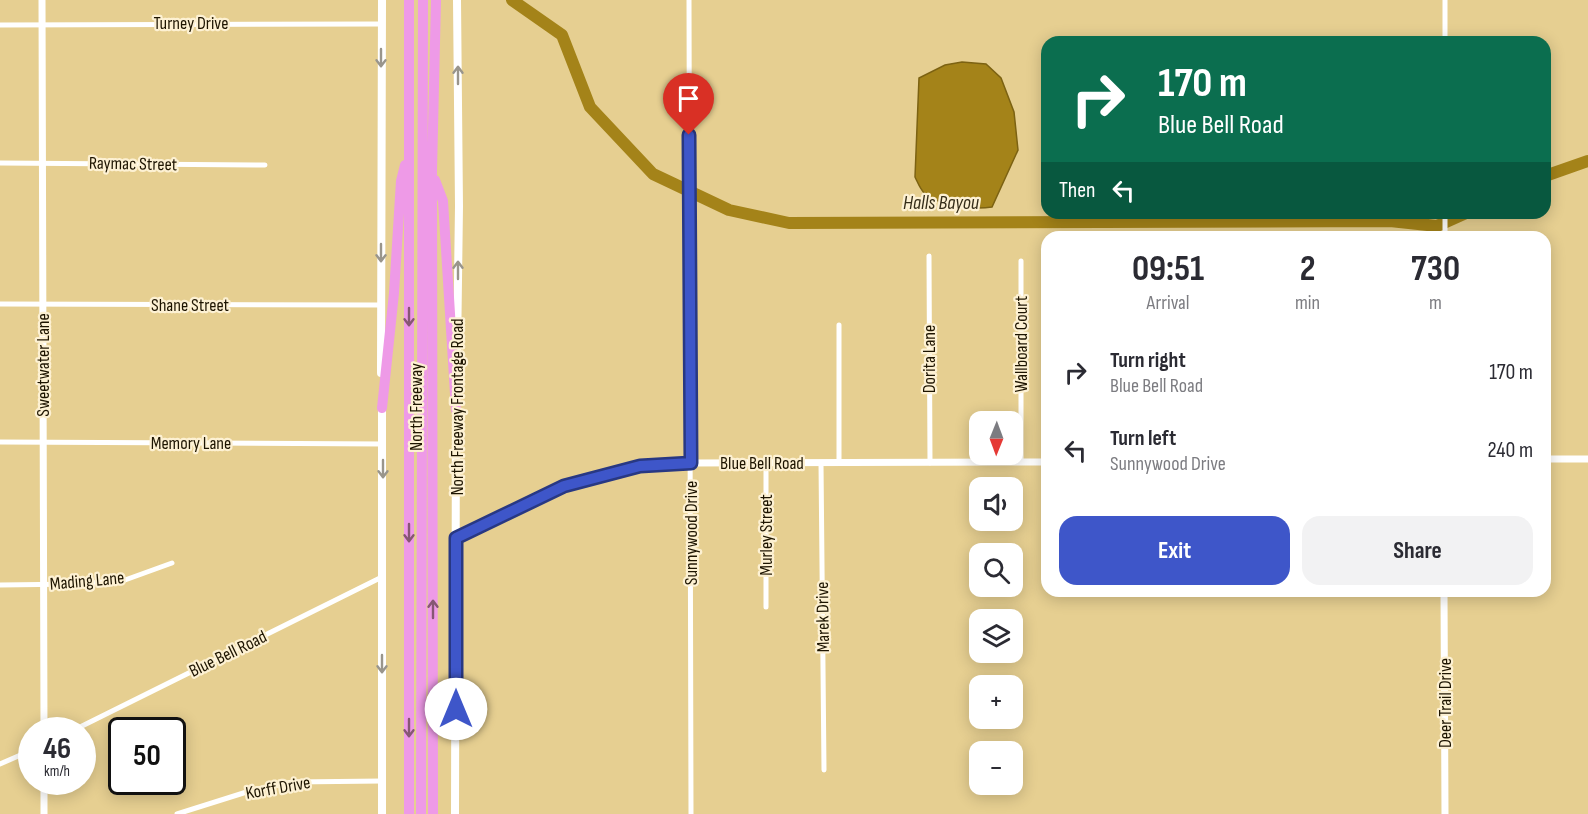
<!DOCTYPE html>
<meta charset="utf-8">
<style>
:root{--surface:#fff;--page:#f2f2f3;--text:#2b2b33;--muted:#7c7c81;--accent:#3e56c9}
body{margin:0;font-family:"Sofia Sans Condensed",sans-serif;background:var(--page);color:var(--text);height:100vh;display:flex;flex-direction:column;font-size:22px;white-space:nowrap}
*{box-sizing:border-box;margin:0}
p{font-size:20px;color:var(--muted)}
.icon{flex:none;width:33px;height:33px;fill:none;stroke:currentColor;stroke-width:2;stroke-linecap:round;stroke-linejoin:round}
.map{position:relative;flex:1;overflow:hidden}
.details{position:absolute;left:1041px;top:231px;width:510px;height:366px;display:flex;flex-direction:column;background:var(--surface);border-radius:18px;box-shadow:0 3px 15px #0003}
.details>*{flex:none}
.top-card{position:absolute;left:1041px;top:36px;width:510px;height:183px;border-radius:18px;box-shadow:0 3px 15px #0003;background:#0b6e4f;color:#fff;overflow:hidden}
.needle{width:39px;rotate:181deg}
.buttons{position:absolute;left:969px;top:411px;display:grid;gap:12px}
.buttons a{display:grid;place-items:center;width:54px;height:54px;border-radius:12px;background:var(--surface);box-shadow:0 3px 15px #0003;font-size:30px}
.speed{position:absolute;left:18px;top:717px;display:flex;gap:12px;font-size:30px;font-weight:700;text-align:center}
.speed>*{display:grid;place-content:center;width:78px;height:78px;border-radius:50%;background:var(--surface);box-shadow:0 3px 15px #0003;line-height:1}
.speed small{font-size:15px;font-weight:400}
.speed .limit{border:3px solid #111;border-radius:9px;background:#fff;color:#111}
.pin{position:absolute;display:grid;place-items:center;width:51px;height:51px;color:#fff;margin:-62px -26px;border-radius:50% 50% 50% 0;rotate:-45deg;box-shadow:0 0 6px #0007}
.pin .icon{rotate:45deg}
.me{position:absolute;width:66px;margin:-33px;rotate:0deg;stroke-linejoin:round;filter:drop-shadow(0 0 4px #0008)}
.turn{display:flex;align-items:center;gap:21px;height:126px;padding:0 18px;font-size:27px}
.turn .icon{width:78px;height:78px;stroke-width:2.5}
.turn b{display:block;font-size:42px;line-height:51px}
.then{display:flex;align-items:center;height:57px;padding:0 18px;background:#0003;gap:12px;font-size:22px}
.eta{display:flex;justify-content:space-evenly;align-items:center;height:102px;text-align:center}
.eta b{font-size:36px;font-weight:700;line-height:42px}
.primary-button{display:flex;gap:12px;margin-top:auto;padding:12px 18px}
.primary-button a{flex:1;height:69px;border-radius:18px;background:var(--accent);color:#fff;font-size:24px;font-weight:700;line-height:69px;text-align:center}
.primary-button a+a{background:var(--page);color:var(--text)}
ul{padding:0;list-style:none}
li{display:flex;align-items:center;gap:18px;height:78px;padding:0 18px}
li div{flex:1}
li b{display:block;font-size:22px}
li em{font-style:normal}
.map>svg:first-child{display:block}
</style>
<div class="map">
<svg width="1588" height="814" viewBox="0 0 1588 814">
<rect width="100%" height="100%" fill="#e6cf91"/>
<path fill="#a48319" stroke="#7c6212" stroke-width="1.5" d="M962,62L986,64L1001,78L1014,112L1018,150L992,207C973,210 941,206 925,194C920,189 918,183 915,177L919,78L945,65Z"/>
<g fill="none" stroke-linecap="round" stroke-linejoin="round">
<path stroke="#a48319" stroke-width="12" d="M512,0L562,35L590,107L653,174L729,210L789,223L1390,221L1437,226L1466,213
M1545,176L1588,161"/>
<path stroke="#fff" stroke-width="5" d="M689,0L691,814
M0,25L382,24
M1445,42V0
M0,163L265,165
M1445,213V237
M929,256L930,463
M1021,261V462
M0,304L380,305
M0,442L383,444
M766,463V607
M821,463L824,770
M839,463V325
M0,585L79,584L125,580L172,563
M74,730L382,577
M0,764L32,750
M177,814L253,790L293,782L382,781"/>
<path stroke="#fff" stroke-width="7" d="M42,0L44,730
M1545,459H1588
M456,538L564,486L640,466L691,463L1047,462
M1444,591L1445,814
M44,814V782"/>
<path stroke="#fff" stroke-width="8" d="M457,354L459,206L457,0
M381,373L382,0
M382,814V403
M455,814L456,408"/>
<path stroke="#ee9ae7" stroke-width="10" d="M435,180L443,201L456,410
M382,408L394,293L401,181L405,165
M409,814V0
M421,814L423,0
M433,814L432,171L436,0"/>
</g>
<defs><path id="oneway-shaft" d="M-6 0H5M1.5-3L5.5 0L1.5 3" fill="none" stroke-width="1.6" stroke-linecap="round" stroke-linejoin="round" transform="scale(1.5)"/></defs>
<g stroke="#99958c">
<use href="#oneway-shaft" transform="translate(381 58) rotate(90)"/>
<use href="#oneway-shaft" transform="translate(458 75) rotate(-90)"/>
<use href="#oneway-shaft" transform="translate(381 253) rotate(90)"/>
<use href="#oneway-shaft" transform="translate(458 270) rotate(-90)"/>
<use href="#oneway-shaft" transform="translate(383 469) rotate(90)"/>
<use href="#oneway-shaft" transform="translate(382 664) rotate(90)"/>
</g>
<g stroke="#865774">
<use href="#oneway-shaft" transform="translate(409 317) rotate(90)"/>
<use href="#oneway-shaft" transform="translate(409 533) rotate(90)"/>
<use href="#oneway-shaft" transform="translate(433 609) rotate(-90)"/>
<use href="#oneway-shaft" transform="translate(409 728) rotate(90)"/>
</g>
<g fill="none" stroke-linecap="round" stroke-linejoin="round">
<g stroke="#283883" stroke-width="15">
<path id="route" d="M456,709V538L564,486L640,466L691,463L689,135"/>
</g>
<use href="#route" stroke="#3e56c9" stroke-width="10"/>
</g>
<g text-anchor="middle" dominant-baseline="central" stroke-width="4.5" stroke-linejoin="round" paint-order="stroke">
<g font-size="18" fill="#1d1400" stroke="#fdf1d3">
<text x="191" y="23">Turney Drive</text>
<text transform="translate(133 164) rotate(1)">Raymac Street</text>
<text x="190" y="305">Shane Street</text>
<text transform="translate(1021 344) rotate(-90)">Wallboard Court</text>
<text transform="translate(929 359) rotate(-90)">Dorita Lane</text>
<text transform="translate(43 365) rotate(-90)">Sweetwater Lane</text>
<text transform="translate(416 407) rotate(-90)">North Freeway</text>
<text transform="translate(457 407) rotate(-90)">North Freeway Frontage Road</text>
<text x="191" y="443">Memory Lane</text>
<text x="762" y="463">Blue Bell Road</text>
<text transform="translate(691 533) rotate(-90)">Sunnywood Drive</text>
<text transform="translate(766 535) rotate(-90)">Murley Street</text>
<text transform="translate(87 581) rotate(-5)">Mading Lane</text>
<text transform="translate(823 617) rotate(-91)">Marek Drive</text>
<text transform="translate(228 654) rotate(-26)">Blue Bell Road</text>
<text transform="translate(1445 703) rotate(-90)">Deer Trail Drive</text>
<text transform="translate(278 788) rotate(-10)">Korff Drive</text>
</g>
<g font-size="20" font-style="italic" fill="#362e19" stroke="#fdf1d3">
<text x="941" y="203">Halls Bayou</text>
</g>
</g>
</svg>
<div class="buttons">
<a><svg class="needle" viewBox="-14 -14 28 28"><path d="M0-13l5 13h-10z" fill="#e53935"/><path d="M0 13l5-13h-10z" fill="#7c7c81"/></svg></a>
<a><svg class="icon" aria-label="sound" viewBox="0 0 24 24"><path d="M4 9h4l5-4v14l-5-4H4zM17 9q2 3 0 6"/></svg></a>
<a><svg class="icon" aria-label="search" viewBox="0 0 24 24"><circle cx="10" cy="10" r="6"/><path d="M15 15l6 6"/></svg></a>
<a><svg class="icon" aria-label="layers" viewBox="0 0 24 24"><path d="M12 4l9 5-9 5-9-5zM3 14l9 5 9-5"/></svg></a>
<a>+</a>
<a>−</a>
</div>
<div class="speed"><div>46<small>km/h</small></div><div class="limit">50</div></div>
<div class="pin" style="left:689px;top:135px;background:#d93025"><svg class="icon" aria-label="arrive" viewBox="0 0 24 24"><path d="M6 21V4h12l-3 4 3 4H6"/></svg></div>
<svg class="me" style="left:456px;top:709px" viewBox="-20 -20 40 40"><circle r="19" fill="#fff"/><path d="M0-13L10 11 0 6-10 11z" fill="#3e56c9"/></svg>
<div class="top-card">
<div class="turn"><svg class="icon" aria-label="right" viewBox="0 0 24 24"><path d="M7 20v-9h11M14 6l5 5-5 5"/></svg><div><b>170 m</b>Blue Bell Road</div></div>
<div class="then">Then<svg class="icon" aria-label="left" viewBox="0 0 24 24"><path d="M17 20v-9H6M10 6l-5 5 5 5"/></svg></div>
</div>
<section class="details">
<div class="eta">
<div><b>09:51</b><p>Arrival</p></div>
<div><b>2</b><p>min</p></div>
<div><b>730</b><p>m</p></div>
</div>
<ul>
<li><svg class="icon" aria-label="right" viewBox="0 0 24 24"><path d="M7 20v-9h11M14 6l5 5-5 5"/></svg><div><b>Turn right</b><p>Blue Bell Road</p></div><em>170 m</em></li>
<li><svg class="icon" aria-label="left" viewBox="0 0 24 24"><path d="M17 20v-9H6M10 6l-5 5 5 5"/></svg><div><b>Turn left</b><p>Sunnywood Drive</p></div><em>240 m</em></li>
</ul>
<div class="primary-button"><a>Exit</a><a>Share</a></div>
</section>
</div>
